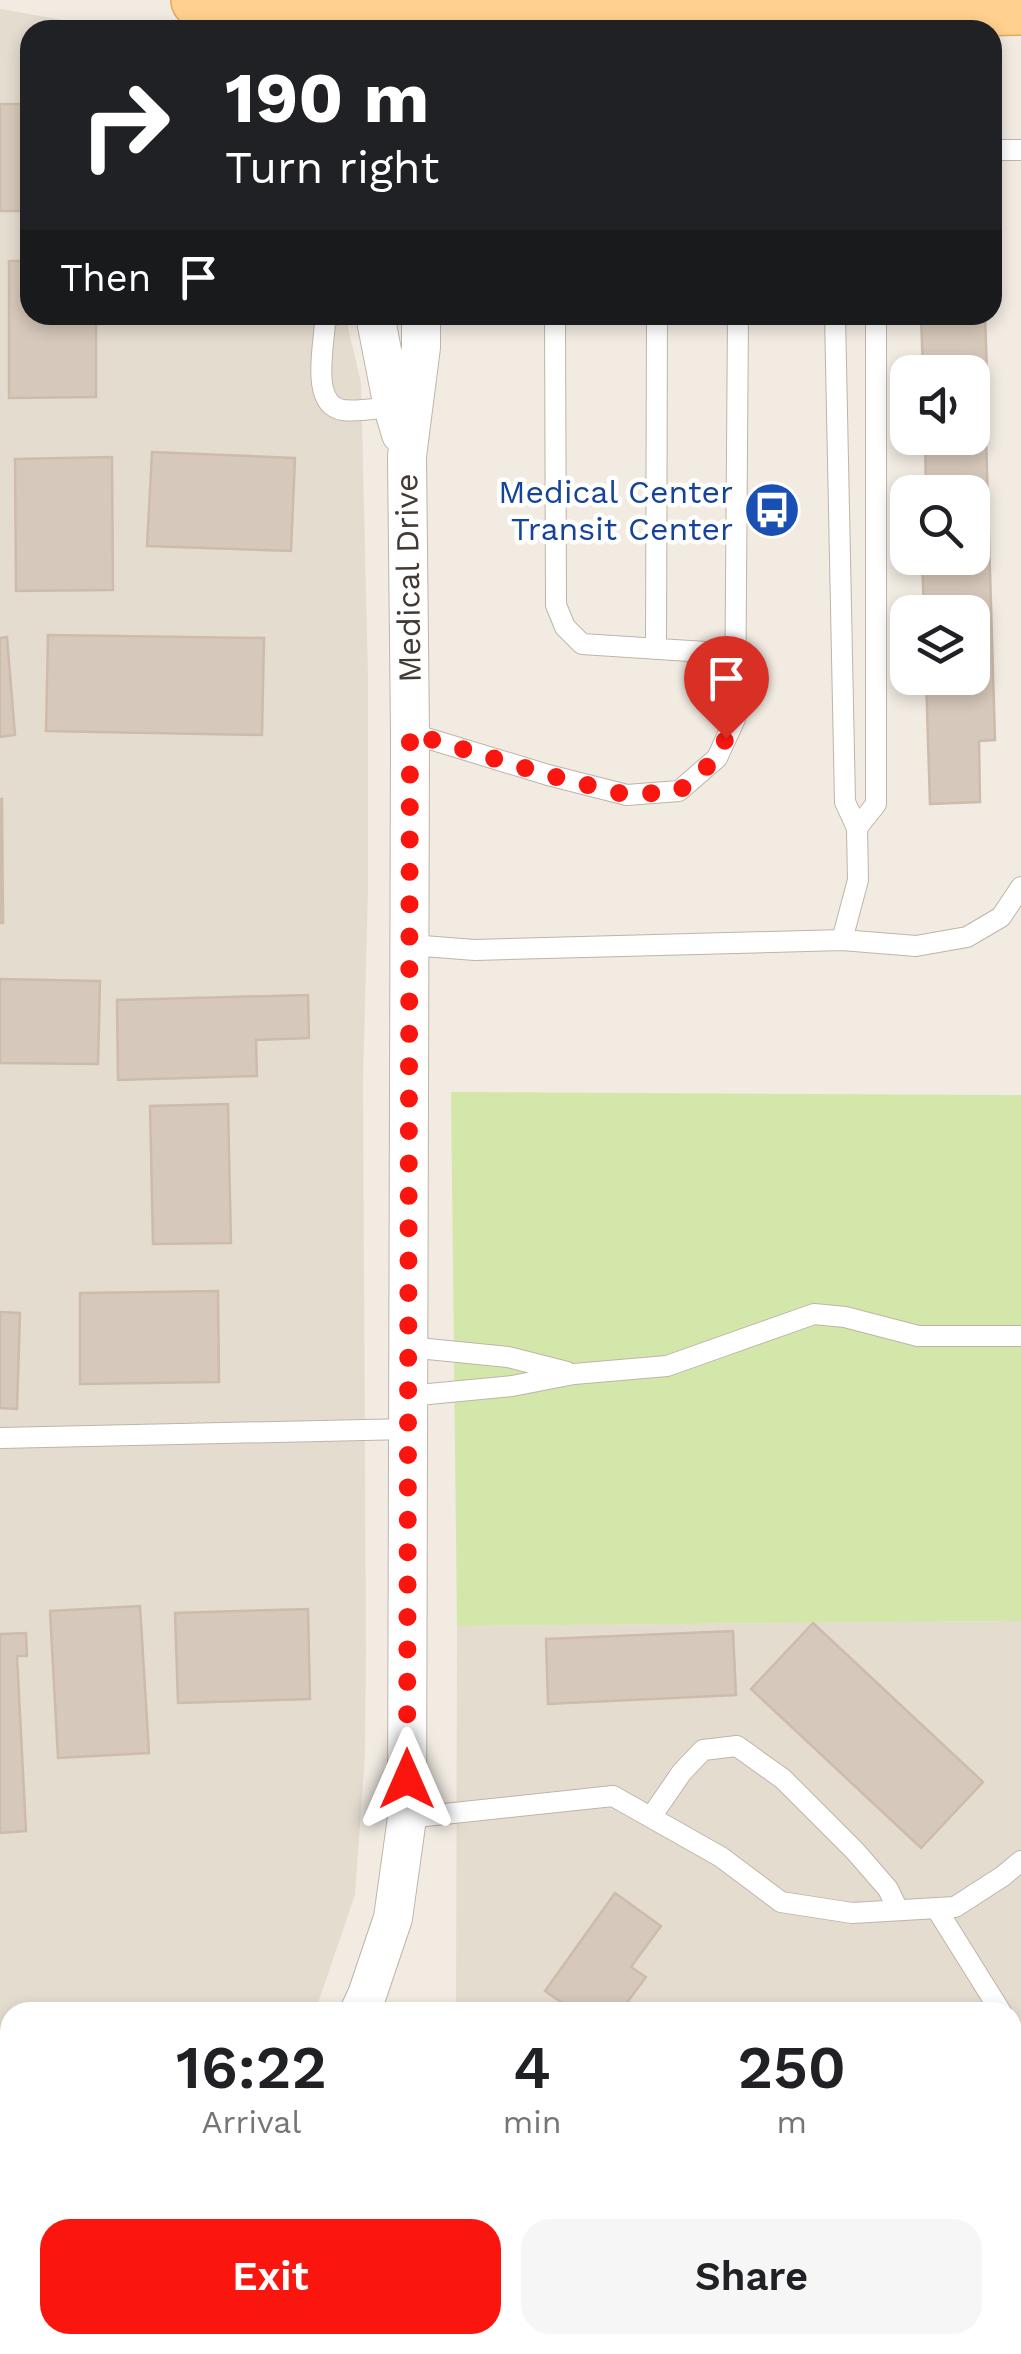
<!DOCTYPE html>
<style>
:root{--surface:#fff;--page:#f6f6f6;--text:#202124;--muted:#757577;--accent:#fb150f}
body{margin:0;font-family:"Work Sans",sans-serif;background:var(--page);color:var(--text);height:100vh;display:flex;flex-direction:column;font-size:38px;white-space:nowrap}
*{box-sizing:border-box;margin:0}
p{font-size:32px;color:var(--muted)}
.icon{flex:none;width:55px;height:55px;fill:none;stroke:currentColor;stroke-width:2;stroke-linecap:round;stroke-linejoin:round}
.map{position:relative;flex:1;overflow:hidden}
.drawer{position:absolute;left:0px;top:2002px;width:1022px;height:352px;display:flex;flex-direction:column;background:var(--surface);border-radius:30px 30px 0 0;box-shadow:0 5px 15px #0003}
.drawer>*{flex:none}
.top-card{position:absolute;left:20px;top:20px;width:982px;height:305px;border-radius:30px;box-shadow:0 5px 15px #0003;background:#202124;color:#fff;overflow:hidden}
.tools{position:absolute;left:890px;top:355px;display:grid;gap:20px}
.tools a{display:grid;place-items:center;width:100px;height:100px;border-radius:20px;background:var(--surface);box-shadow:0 5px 15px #0003;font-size:50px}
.pin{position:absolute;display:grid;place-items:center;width:85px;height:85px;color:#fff;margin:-102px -42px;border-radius:50% 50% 50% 0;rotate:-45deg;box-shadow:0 0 10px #0007}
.pin .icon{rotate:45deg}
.me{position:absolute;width:110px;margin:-55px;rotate:0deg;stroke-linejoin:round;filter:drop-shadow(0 0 8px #0008)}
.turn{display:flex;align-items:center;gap:35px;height:210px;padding:0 40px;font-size:45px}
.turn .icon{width:130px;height:130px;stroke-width:2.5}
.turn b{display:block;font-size:70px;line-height:85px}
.then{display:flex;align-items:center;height:95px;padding:0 40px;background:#0003;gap:20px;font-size:38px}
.eta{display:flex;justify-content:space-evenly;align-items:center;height:170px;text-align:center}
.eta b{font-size:60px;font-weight:600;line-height:70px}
.button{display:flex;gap:20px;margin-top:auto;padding:20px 40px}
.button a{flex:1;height:115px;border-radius:30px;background:var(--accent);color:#fff;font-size:40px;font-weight:600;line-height:115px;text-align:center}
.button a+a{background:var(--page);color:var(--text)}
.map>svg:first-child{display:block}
</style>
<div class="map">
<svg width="1021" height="2354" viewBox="0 0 1021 2354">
<rect width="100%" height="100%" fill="#f1ebe2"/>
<path fill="#e5dcd0" d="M0,9L122,30H30V315H345L361,383L368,674V890L363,1081L366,1650L365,1754L355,1895L315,2012H10V2345H379V2354H0Z
M1021,1621V2354H452L453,2345H1012V2012H456L457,1626Z"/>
<path fill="#d3e7aa" d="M451,1092L1021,1095V1621L457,1626Z"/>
<path fill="#d6c8ba" stroke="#cdbcab" stroke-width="2.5" d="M0,104H30V211H0Z
M9,261H30V315H96V397L9,398Z
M921,315H985L988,403H985L995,740L979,741L980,802L930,804L926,678H972V612H924L922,558H972V492H926L925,438H972V372H923Z
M152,452L295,458L291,551L147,546Z
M112,457L113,590L16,591L15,459Z
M48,635L264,638L262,735L46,731Z
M7,637L15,735L0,737V638Z
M0,799H2L3,923H0Z
M0,979L100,981L98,1064L0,1063Z
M308,995L309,1038L256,1040L257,1076L118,1080L117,1000Z
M228,1104L231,1243L153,1244L150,1106Z
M218,1291L219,1382L80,1384V1293Z
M0,1312L20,1313L17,1409L0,1408Z
M140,1606L149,1753L58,1758L50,1611Z
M308,1609L310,1699L178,1703L175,1613Z
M813,1623L983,1782L921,1848L751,1689Z
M733,1631L736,1695L548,1704L546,1639Z
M26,1633L27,1656H17L26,1831L0,1833V1634Z
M615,1893L661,1926L631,1967L646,1977L620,2012H575L545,1991Z
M10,2034V2241L0,2242V2035Z
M218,2345H311V2354H219Z"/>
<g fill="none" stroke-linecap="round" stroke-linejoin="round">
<g stroke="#bfb4a8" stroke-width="22">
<path id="lane" d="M992,150H1021
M331,315L325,322C324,346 310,405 343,410C359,412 377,408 393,407
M555,315L556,605L565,627L582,644L736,654
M835,315L845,802L857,828L858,880L842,940
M656,649L657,315
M410,733L548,775L627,795L679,791L717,758L735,719L738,315
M857,828L876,804V315
M410,945L475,950L842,940L916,946L967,937L1001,917L1021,887
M408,1347L508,1357L567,1372
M408,1396L512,1386L574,1374L667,1366L814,1314L845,1317L918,1336H1021
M0,1438L408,1429
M651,1817L682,1772L703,1750L737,1746L783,1779L855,1851L888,1889L898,1910
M407,1818L613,1796L721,1857L781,1902L852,1913L955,1907L1003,1876L1021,1861
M936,1908L1001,2012
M1012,2192H1021"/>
</g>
<g stroke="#bfb4a8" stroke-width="40">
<path id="street" d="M375,315L393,407L401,434
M359,2012L367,1995L393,1918L407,1818L410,733L407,456L421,347V315
M40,2354L56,2345
M416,2354V2345"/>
</g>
<g stroke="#e3ab5e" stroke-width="58">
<path id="primary" d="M199,0L354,16L419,20L1021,7"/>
</g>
<use href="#lane" stroke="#fff" stroke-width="20"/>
<use href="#street" stroke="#fff" stroke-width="38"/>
<use href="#primary" stroke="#ffd08e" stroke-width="55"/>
</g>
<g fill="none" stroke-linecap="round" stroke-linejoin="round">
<path stroke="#fb150f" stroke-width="18" stroke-dasharray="0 32.4" d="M407,1779L410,733L548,775L627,795L679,791L717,758L726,738"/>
</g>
<defs>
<g id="bus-disc" transform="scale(2.875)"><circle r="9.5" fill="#1a4fb4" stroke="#fff"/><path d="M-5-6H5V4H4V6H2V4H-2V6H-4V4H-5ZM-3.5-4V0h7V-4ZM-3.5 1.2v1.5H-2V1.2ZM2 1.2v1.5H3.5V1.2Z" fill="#fff"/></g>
</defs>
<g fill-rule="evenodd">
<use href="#bus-disc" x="772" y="510"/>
</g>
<g text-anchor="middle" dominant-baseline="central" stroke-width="9" stroke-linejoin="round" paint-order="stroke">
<g font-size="32" fill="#164399" stroke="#fff" text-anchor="end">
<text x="733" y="492">Medical Center<tspan x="733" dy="37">Transit Center</tspan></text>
</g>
<g font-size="32" fill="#433a33" stroke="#fff">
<text transform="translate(408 578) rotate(-91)">Medical Drive</text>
</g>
</g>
</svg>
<div class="tools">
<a><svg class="icon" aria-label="sound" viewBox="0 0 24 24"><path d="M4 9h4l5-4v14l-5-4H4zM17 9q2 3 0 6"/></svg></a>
<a><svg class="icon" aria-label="search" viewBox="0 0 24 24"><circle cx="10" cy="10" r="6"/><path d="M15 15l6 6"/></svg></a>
<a><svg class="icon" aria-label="layers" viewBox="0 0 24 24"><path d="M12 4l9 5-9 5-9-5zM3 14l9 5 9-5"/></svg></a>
</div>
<div class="pin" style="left:726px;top:738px;background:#d93025"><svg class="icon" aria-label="arrive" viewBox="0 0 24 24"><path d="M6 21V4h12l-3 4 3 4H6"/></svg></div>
<svg class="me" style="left:407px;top:1779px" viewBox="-20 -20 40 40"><path d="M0-17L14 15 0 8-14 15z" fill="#fb150f" stroke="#fff" stroke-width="4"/></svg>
<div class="top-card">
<div class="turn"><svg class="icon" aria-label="right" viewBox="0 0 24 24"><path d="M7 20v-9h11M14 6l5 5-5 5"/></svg><div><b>190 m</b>Turn right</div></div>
<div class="then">Then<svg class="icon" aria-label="arrive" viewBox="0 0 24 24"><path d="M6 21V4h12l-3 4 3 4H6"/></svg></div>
</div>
<section class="drawer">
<div class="eta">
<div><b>16:22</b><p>Arrival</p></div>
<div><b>4</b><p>min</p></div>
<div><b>250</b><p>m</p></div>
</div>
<div class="button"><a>Exit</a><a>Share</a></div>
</section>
</div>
